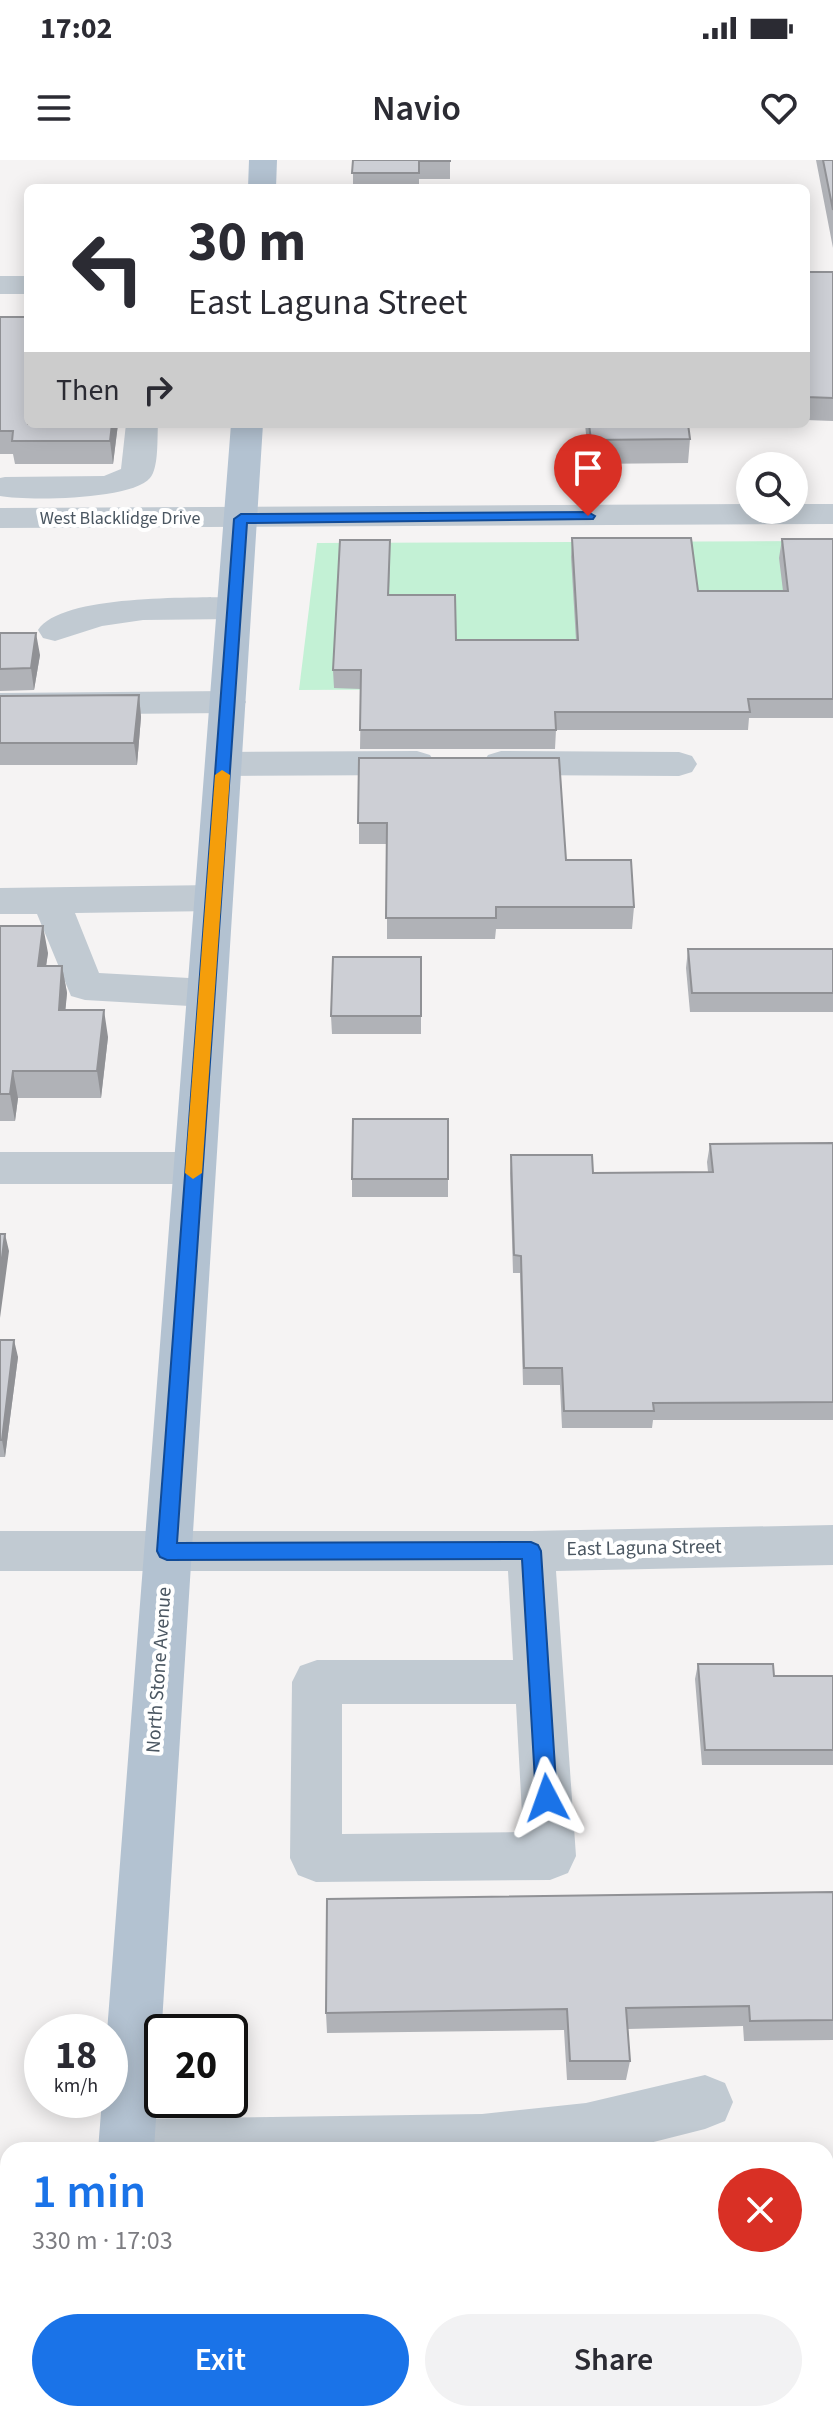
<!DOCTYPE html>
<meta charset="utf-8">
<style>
:root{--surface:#fff;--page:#f2f2f3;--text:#2b2b33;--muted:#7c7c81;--accent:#1a73e8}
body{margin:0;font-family:"Source Sans 3",sans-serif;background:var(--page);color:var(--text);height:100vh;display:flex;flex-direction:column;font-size:30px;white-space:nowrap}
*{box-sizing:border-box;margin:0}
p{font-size:26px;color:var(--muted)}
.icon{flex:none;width:44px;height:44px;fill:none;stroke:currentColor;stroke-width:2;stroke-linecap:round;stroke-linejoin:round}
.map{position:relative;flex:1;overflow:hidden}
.side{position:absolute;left:0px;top:1982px;width:834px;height:280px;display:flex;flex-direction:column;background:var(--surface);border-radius:24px 24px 0 0;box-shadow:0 4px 20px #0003}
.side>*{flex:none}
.guide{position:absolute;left:24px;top:24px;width:786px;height:244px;border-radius:12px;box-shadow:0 4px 20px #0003;background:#fff;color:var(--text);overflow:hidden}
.fabs{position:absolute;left:736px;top:292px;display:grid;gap:16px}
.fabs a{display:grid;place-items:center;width:72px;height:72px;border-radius:50%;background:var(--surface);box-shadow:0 4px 20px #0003;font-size:40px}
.speed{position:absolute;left:24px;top:1854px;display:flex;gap:16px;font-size:40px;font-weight:700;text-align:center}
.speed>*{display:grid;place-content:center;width:104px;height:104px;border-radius:50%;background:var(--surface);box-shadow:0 4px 20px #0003;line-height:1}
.speed small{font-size:20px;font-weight:400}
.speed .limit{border:4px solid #111;border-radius:12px;background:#fff;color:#111}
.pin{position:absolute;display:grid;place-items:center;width:68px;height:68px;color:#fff;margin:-82px -34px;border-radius:50% 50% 50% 0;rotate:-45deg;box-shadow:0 0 8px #0007}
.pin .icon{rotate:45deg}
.me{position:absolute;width:88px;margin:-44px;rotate:356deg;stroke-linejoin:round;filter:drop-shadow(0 0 6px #0008)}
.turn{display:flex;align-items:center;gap:28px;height:168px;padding:0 32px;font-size:36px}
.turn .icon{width:104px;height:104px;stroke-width:2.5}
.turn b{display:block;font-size:56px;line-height:68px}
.then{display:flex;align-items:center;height:76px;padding:0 32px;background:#0003;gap:16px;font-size:30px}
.round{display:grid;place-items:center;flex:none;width:84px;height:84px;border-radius:42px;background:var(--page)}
.summary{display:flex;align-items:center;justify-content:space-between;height:136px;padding:0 32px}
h1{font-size:48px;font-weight:600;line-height:60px;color:var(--accent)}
.button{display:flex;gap:16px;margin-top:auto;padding:16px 32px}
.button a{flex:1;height:92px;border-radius:48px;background:var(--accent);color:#fff;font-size:32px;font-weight:600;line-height:92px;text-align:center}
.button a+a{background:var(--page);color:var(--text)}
.status{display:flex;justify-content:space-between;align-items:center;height:56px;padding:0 40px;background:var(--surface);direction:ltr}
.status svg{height:22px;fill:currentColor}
header{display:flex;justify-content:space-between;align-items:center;height:104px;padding:0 32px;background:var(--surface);font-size:36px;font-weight:600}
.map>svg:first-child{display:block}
</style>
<div class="status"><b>17:02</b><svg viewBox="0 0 49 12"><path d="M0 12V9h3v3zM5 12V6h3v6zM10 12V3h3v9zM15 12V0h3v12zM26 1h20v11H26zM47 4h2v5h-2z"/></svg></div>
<header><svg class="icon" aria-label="menu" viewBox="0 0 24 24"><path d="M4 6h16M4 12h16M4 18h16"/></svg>Navio<svg class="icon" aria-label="heart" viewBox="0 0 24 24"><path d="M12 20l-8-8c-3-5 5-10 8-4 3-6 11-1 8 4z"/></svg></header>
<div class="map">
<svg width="833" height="2262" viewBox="0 0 833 2262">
<rect width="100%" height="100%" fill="#f5f3f3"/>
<path fill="#c3f1d5" d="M833,381V527L299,530L317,383Z"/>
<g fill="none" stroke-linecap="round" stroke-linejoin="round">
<path fill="#c1cad2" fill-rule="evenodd" d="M0,116H28V134H0Z
M126,264H158C157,278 159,308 150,318C132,340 27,341 0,336V318L5,317L104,316L121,309Z
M750,344V350H794V344H833V364L0,368V348Z
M234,437L246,441L251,448L246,455L234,459L143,460L102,466L55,481L43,478L38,470C61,434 193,438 234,437Z
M228,531L241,534L246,542L241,550L228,553L0,555V533Z
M417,591L430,595L435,603L430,611L417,615L223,616L210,612L205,604L210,596L223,592Z
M501,591L679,592L692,596L697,604L692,612L679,616L501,615L488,611L483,603L488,595Z
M214,725L228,729L233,738L228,747L214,751L75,753L99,813L207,819L221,823L227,833L221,843L207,847L85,840L71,836L37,754H0V728Z
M0,992H194L209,997L215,1008L209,1019L194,1024H0Z
M833,1365V1405L556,1411L576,1696L568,1713L550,1720L316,1722L298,1715L290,1698L292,1522L300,1506L317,1500H513L508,1411H0V1371H531ZM342,1544H516L523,1672L342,1674Z
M705,1915L725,1923L733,1942L725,1961L705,1969L622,1990H99L98,1987L106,1967L126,1959L482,1954L586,1943Z
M0,2051H8V2109H0Z"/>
<path fill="#b3c2d1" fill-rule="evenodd" d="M249,0H277L276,28H248Z
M231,264H263L154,1990H98L102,1940H110V1872H107Z
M79,2254H139L138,2262H78Z"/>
</g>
<path fill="#b0b2b7" d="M353,0H450V19H419V28H353Z
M816,0H833V88Z
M806,112H833V261L806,260Z
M0,157L118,264L113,304H15L13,294H0Z
M585,264H688L690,279L688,303L589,304Z
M572,378L698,431H783L779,398L782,379H833V558H749L748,570H556L555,589H360L361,529L334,528L333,510L390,399L389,435L456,480H576L571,397Z
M0,473L40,495L34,530L0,531Z
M139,535L141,557L137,605H0V536Z
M359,598L566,700L634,747L632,769H496L495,779H387V684H359Z
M0,766L48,793L46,806H62L67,833L65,850L108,877L101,938H18L15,961H0Z
M688,789H833V852H690L686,808Z
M421,797V874H332L331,856Z
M448,959V1037H352V1019Z
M833,983V1260H653L652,1268H562L560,1225H523L520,1113H513L510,1013L511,995L593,1013L708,1012L707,1002L710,984Z
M0,1180L18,1197L5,1297H0Z
M698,1504L774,1516H833V1605H702L695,1519Z
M833,1732V1880L744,1881L743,1866L628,1869L630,1901L626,1920H567L564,1870L327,1873L326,1853Z
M826,2125H833V2249H826Z"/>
<path fill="#909195" d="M112,264H118L113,304L110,281Z
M36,473L40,495L34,530L31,508Z
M139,535L141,557L137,605L134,583Z
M43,766L48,793L42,833L38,806Z
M62,806L67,833L63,877L59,850Z
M104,850L108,877L101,938L97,911Z
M13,911L18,938L15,961L10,934Z
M5,1074L9,1091L0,1158V1113Z
M14,1180L18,1197L5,1297L2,1280Z"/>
<path fill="#cdcfd5" stroke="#909195" stroke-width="2" d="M353,0H450V1H419V13H352Z
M823,0H833V50Z
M806,112H833V238L806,237Z
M0,157H28V264H112L110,281H12L13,271H0Z
M589,264H688L690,279L591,280Z
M572,378H691L698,431H788L782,379H833V539H748L750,552H555L556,570H360L361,510H333L340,380H390L388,435H455L456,480H578Z
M0,473H36L31,508L0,509Z
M139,535L134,583H0V536Z
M359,598H559L566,700H631L634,747H496V758H386L387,663H358Z
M0,766H43L38,806H62L59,850H104L97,911H13L10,934H0Z
M688,789H833V833H692Z
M333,797H421V856H331Z
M353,959H448V1019H352Z
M833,983V1242L653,1243L654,1251H564L562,1208H524L521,1096L514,1095L511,995H592L593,1013L713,1012L710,984Z
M0,1074H5L0,1113Z
M0,1180H14L2,1280H0Z
M698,1504H773L774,1516H833V1590H705Z
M833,1732V1860L750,1861L749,1846L626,1848L630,1901H570L567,1849L326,1853L327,1739Z
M826,2125H833V2232H826Z
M297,2254H442V2262H297Z"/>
<path fill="#1a73e8" stroke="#114b97" stroke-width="2" d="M588,352L595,356L593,359L247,363L177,1383L531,1382L538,1385L541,1391L557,1638L554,1645L547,1648L539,1645L536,1638L522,1399L167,1400L160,1397L157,1391L234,359L241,354Z"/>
<path fill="#f59e0b" d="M222,610L230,615L202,1013L193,1019L185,1013L215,615Z"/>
<g text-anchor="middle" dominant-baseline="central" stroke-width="8" stroke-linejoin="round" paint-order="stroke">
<g font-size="18" fill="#4a5661" stroke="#fff">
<text x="120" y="358">West Blacklidge Drive</text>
</g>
<g font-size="20" fill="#4a5661" stroke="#fff">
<text transform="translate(644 1388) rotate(-1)">East Laguna Street</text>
<text transform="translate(159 1510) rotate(-86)">North Stone Avenue</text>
</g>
</g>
</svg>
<div class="fabs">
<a><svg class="icon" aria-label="search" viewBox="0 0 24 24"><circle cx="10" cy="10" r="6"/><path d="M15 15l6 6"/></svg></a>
</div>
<div class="speed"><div>18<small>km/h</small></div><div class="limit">20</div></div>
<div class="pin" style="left:588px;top:356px;background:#d93025"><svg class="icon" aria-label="arrive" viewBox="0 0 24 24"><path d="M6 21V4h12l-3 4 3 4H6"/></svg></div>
<svg class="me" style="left:547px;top:1638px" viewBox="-20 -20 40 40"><path d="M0-17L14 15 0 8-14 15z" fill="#1a73e8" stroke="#fff" stroke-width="4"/></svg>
<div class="guide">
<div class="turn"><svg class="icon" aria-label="left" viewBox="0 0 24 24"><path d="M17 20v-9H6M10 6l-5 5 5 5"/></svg><div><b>30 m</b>East Laguna Street</div></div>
<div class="then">Then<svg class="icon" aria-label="right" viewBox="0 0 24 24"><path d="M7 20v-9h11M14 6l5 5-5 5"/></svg></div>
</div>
<section class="side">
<div class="summary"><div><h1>1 min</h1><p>330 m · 17:03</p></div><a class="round" style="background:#d93025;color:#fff"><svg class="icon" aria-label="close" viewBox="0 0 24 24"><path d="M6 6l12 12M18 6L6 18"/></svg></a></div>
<div class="button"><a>Exit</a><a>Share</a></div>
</section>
</div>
